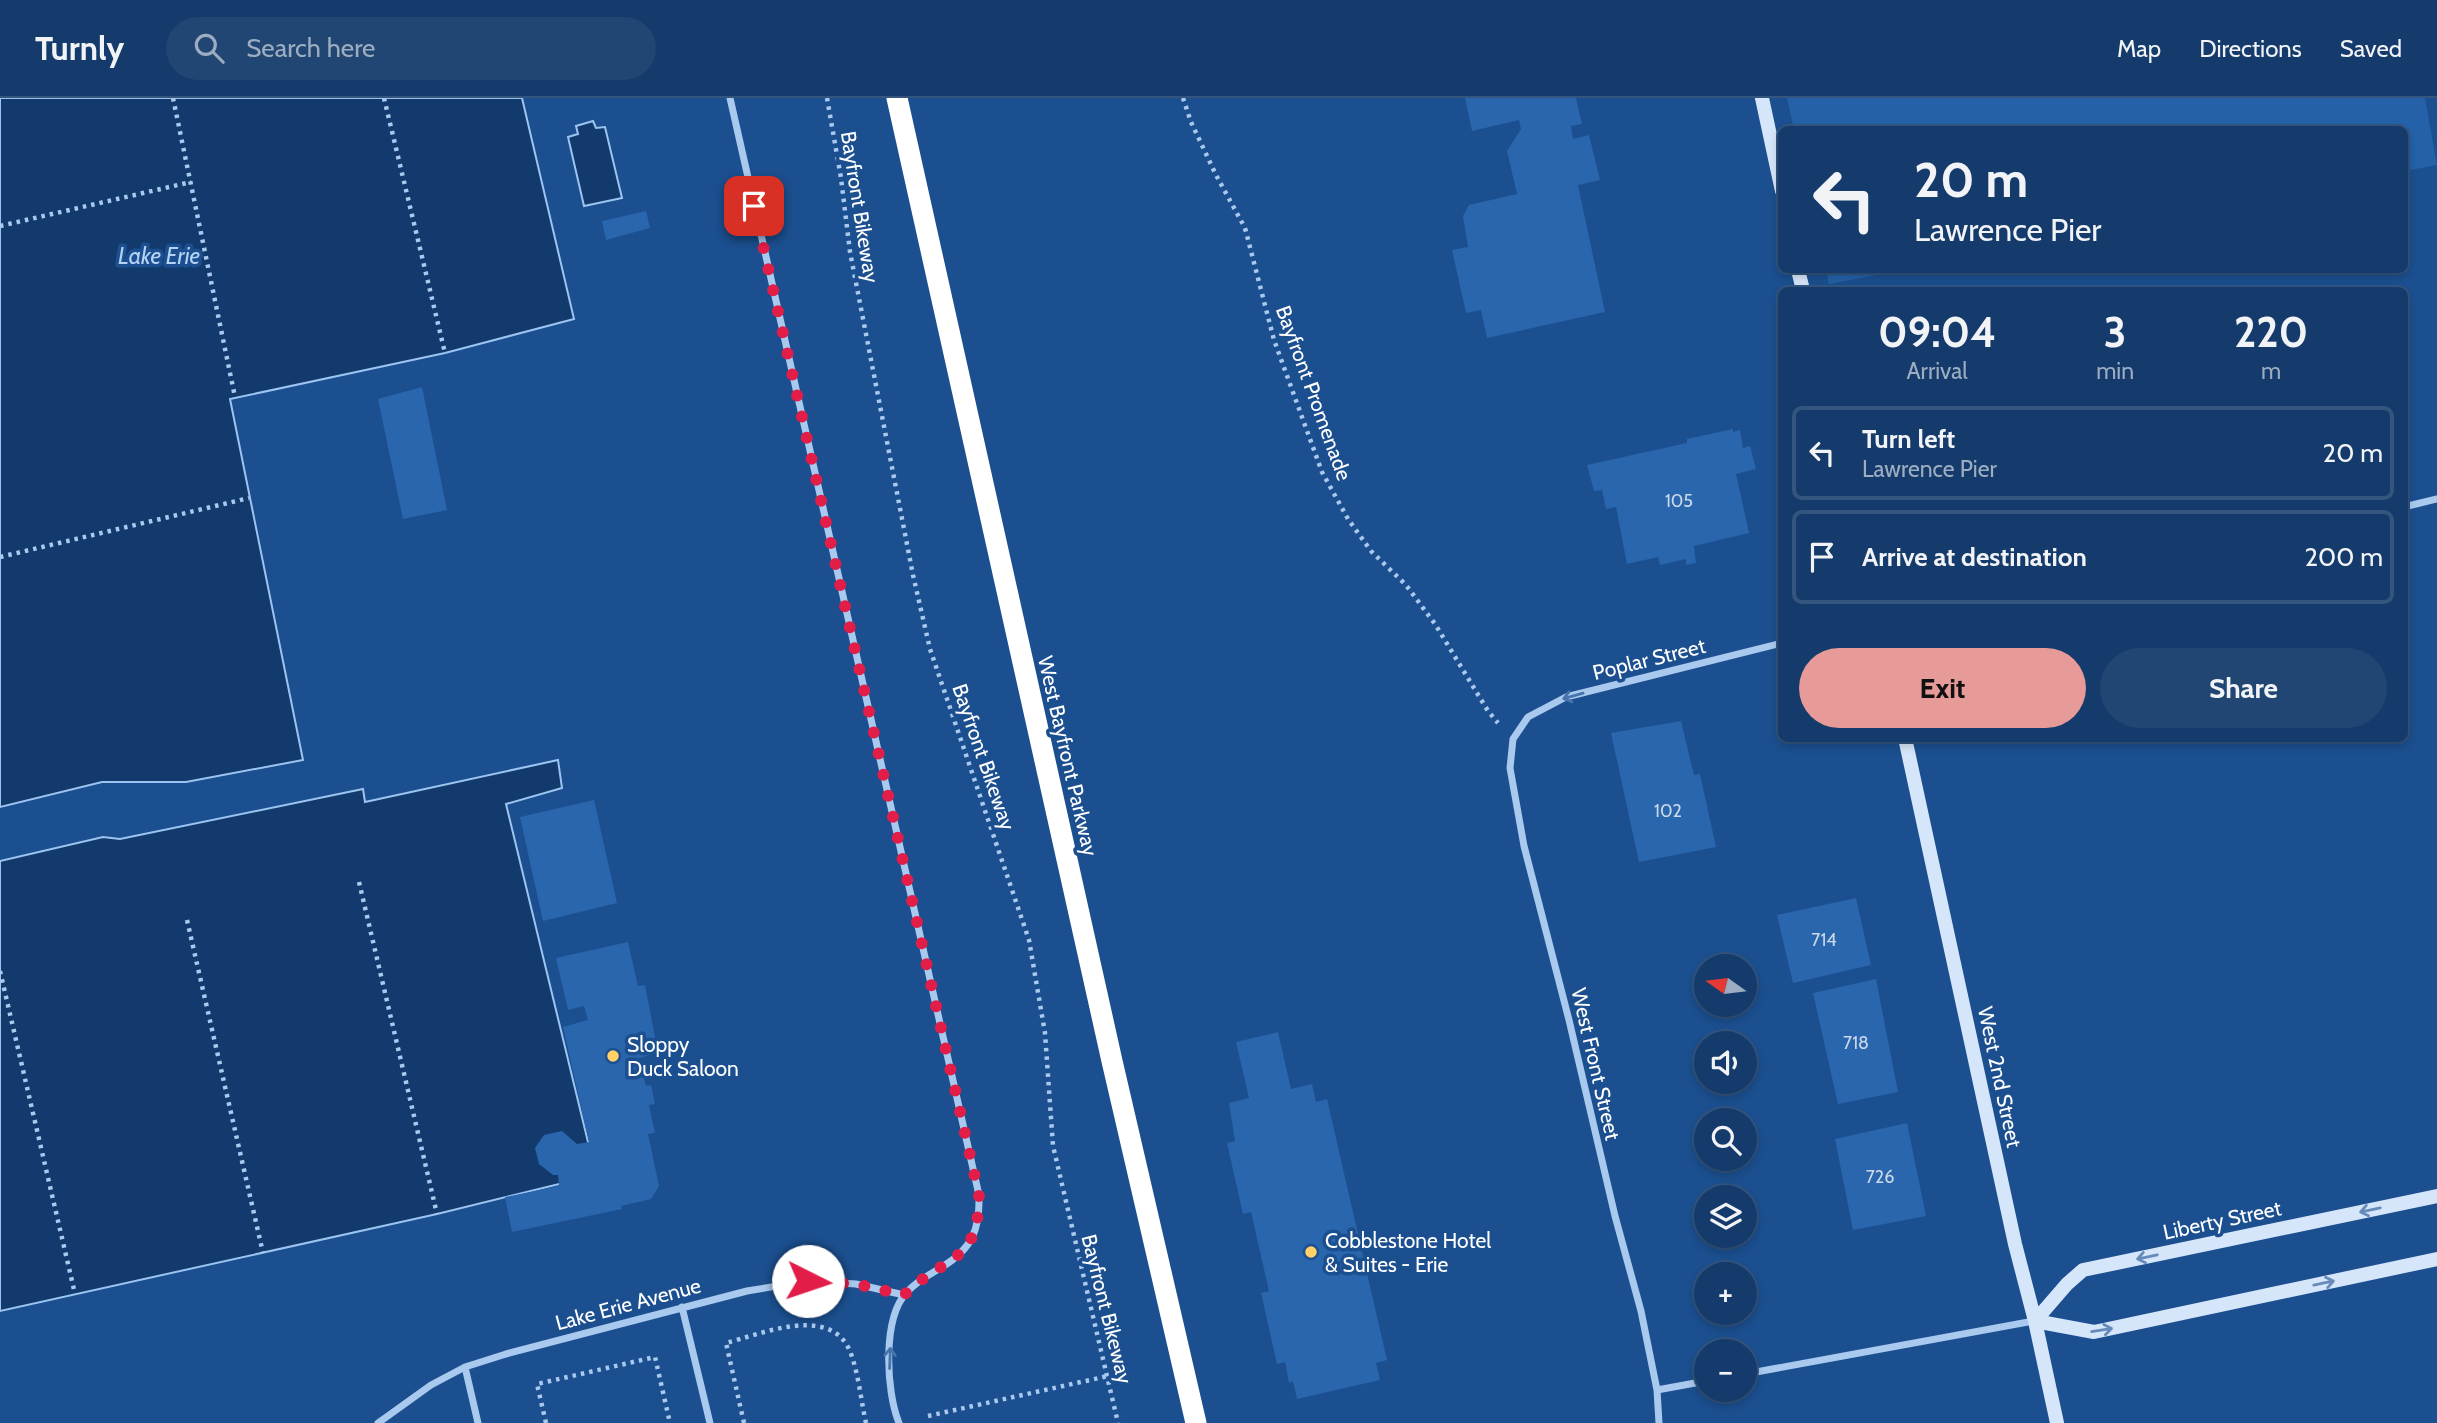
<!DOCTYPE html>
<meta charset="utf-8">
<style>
:root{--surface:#143b6b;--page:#214673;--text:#f1f3f6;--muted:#9dadc1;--line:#33557e;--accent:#e69b98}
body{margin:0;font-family:Cabin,sans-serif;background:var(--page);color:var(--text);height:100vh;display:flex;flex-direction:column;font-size:26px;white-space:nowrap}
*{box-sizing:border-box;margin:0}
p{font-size:23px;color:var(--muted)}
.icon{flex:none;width:38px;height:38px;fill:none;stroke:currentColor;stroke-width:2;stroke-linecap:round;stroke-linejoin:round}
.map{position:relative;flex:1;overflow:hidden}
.sheet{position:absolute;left:1778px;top:189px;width:630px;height:455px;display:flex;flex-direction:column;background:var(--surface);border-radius:10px;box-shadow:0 4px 10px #0003,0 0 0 2px var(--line)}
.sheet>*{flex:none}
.top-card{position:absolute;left:1778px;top:28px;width:630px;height:147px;border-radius:10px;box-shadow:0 4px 10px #0003,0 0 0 2px var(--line);background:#143b6b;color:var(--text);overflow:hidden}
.needle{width:46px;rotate:284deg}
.buttons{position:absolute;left:1694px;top:856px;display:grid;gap:14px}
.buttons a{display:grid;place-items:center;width:63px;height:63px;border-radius:50%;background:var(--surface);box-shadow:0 4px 10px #0003,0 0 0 2px var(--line);font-size:35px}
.pin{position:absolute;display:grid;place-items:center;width:60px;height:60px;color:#fff;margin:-30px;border-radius:14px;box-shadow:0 4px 10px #0006}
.me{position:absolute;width:77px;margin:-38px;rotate:94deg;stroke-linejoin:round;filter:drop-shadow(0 0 5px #0008)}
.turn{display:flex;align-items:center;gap:24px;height:147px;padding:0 21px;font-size:32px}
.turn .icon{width:91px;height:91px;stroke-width:2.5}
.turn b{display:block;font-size:49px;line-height:60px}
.eta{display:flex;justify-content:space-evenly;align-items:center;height:119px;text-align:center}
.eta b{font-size:42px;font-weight:700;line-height:49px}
.button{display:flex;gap:14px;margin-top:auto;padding:14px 21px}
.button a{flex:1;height:80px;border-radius:42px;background:var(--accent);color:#111;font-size:28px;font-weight:700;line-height:80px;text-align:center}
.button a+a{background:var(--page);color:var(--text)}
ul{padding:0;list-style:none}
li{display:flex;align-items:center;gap:21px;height:94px;margin:0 14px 10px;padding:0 7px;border:4px solid var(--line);border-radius:10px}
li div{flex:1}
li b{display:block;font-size:26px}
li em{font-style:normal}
header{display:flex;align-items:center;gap:42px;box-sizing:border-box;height:98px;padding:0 35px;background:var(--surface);border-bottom:2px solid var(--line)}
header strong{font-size:33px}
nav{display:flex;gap:38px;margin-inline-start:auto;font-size:24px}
.search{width:490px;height:63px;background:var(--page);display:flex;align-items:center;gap:18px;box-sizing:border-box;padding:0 24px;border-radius:38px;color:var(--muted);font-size:26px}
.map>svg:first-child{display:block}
</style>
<header>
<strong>Turnly</strong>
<div class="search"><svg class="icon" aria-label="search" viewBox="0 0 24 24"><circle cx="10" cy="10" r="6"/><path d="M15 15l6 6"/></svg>Search here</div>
<nav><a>Map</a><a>Directions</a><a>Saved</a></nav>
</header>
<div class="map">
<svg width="2437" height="1325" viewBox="0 0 2437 1325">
<rect width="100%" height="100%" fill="#1b4f8f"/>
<path fill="#2461a8" d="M1787,0H2425L2437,67L2405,73L2404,32L1794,31Z
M1826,172H1903L1829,186Z"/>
<path fill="#123a6d" stroke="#9cc4f0" stroke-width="2" d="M0,0H522L574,221L445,255L230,301L303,662L186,684H102L0,709Z
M593,23L596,30L605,29L622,100L584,108L568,39L578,36L576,28Z
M558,662L562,690L506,706L596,1077L437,1116L0,1213V763L103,739L120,741L363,691L365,704Z"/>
<path fill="#2a66ad" d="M1465,0H1576L1582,26L1571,28L1573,41L1589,37L1600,82L1578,87L1605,214L1487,240L1481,212L1466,215L1452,152L1468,149L1463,118L1469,107L1517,96L1507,53L1521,31L1519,22L1472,33Z
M646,113L650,130L606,142L602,123Z
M422,289L447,412L403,421L378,301Z
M1733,331V334L1740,332L1743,350L1750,348L1756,371L1736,376L1749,435L1694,448L1696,465L1686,467V461L1660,467L1658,459L1627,466L1616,409L1606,411L1602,392L1594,393L1587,367L1687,345V341Z
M1681,623L1694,677L1700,676L1716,749L1639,764L1611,635Z
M594,702L617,805L543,823L520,719Z
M1856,800L1871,867L1793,885L1777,817Z
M628,844L638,888L645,887L658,955L639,960L646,988L651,987L655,1006L649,1007L655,1035L648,1036L659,1088L651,1101L621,1108L622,1111L512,1134L505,1099L559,1088L558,1077H553L539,1066L535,1050L544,1037L562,1033L577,1046L589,1044L563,929L588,922L584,908L568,912L556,860Z
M1876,881L1898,994L1838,1006L1813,895Z
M1278,934L1291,991L1312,986L1316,1004L1327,1001L1387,1262L1376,1265L1380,1282L1297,1301L1293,1283L1289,1285L1285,1264L1277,1266L1261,1195L1269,1193L1251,1114L1243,1116L1227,1045L1235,1043L1229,1005L1249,1000L1236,944Z
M1907,1025L1926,1118L1853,1132L1835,1041Z"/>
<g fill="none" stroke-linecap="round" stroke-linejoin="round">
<path stroke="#a9c9ee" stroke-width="4.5" stroke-dasharray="3.5 5" stroke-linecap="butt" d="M173,0L235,299
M384,0L445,255
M827,0L841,80L850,154L913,477L930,551L1029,842L1045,935L1053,1048L1118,1325
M1183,0L1191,24L1216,77L1245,130L1274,242L1322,374L1348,421L1371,453L1406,487L1435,526L1488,613L1498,625
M0,128L191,84
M0,459L249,400
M359,784L437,1116
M187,822L263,1155
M0,873L75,1196
M928,1318L1108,1278
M546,1325L537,1286L655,1259L670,1325
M744,1325L726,1245C761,1236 828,1207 849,1251C858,1271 861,1303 866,1325"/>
<path stroke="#a9c9ee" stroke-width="7" d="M730,0L979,1097C980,1132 972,1151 942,1169C929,1177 918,1182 907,1194C882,1220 886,1293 899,1325
M2404,409L2437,401
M682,1209L710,1325
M465,1269L478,1325
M1745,1276L2034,1223
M1657,1292L1706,1283
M378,1325L431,1287L465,1269L506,1256L747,1193L808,1183L856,1186L904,1197
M1659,1325L1657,1292L1641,1213L1615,1118L1569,922L1524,748L1510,670L1513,641L1528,619L1566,599L1782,545"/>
<path stroke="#d6e6fa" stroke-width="14" d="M1762,0L1782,93
M1798,172L1803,192
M1905,640L2015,1146L2035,1223L2057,1325
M2035,1223L2067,1186L2083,1172L2437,1098
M2035,1223L2094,1234L2437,1161"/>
<path stroke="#fff" stroke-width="21" d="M897,0L1112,963L1196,1325"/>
</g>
<defs><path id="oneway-shaft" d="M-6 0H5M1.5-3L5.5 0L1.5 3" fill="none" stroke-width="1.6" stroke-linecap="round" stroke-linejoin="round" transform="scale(1.75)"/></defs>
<g stroke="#4674ac">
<use href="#oneway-shaft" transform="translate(1573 598) rotate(164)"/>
<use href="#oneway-shaft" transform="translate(890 1260) rotate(-88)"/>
</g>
<g stroke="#668bba">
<use href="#oneway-shaft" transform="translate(2370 1112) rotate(168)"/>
<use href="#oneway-shaft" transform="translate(2147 1159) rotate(168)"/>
<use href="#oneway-shaft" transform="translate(2324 1185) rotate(-12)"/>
<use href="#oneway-shaft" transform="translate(2102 1232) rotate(-9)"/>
</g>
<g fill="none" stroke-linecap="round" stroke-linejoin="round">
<path stroke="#e11d48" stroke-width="12" stroke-dasharray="0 21.6" d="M754,108L979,1097C979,1167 944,1157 904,1197L856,1186L808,1183"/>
</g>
<g fill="#ffd166" stroke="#1b4f8f" stroke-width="2.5">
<circle cx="613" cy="958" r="7"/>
<circle cx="1311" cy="1154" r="7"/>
</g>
<g text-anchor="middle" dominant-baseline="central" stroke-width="7" stroke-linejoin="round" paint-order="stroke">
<g font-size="18" fill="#cad9ea">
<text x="1679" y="403">105</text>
<text x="1668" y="713">102</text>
<text x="1824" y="842">714</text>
<text x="1856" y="945">718</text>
<text x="1880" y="1079">726</text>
</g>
<g font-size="21" fill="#fff" stroke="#1b4f8f">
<text transform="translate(860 109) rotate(81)">Bayfront Bikeway</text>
<text transform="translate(1314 295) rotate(70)">Bayfront Promenade</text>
<text transform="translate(1649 561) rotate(-14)">Poplar Street</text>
<text transform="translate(1068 658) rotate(77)">West Bayfront Parkway</text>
<text transform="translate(984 659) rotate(71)">Bayfront Bikeway</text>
<text transform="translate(1596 966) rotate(77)">West Front Street</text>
<text transform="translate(2000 979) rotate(78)">West 2nd Street</text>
<text transform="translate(2222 1122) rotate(-12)">Liberty Street</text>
<text transform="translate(628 1206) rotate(-15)">Lake Erie Avenue</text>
<text transform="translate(1107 1211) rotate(76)">Bayfront Bikeway</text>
</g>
<g font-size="21" fill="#fff" stroke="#1b4f8f" text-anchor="start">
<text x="627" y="946">Sloppy<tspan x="627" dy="24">Duck Saloon</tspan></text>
<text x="1325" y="1142">Cobblestone Hotel<tspan x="1325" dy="24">&amp; Suites - Erie</tspan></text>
</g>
<g font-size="23" font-style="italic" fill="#b5d3f5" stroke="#1b4f8f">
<text x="159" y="158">Lake Erie</text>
</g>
</g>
</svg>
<div class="buttons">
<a><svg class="needle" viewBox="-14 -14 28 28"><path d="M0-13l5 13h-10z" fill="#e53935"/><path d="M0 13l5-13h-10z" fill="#9dadc1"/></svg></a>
<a><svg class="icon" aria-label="sound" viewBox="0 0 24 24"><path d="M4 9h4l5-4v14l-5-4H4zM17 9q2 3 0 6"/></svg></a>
<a><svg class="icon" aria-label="search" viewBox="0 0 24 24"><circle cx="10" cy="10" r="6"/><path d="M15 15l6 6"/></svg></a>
<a><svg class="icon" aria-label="layers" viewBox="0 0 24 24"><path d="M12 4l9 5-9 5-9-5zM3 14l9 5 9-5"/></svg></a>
<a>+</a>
<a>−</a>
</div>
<div class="pin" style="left:754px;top:108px;background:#d93025"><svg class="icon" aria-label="arrive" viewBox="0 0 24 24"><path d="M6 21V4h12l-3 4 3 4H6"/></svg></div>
<svg class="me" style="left:808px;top:1183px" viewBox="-20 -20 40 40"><circle r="19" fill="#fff"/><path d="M0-13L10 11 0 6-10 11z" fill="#e11d48"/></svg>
<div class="top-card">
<div class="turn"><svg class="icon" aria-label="left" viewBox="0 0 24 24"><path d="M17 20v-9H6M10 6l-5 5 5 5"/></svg><div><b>20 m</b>Lawrence Pier</div></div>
</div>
<section class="sheet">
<div class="eta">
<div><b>09:04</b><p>Arrival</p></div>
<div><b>3</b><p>min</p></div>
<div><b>220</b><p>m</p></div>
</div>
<ul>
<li><svg class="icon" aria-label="left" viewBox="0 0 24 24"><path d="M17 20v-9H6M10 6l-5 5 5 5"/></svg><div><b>Turn left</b><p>Lawrence Pier</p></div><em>20 m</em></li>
<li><svg class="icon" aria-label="arrive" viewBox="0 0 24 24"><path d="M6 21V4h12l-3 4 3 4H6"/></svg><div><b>Arrive at destination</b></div><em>200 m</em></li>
</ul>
<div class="button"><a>Exit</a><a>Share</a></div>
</section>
</div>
